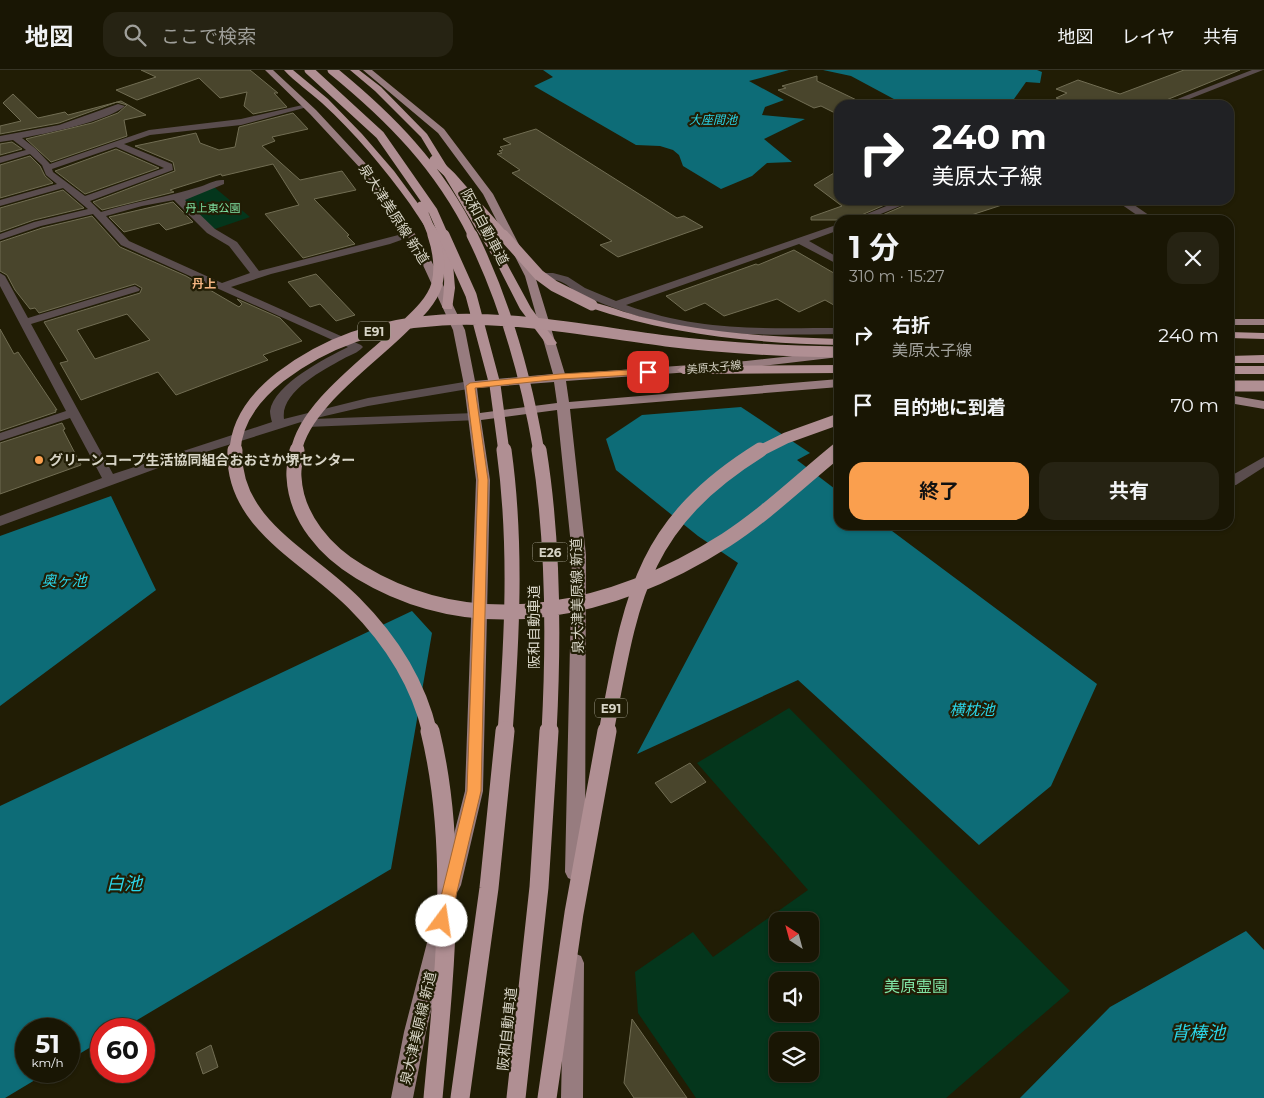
<!DOCTYPE html>
<html lang="ja">
<meta charset="utf-8">
<style>
:root{--surface:#191604;--page:#262313;--text:#f1f3f6;--muted:#9f9f9a;--line:#373526;--accent:#fa9f4e}
body{margin:0;font-family:Montserrat,"Noto Sans JP",sans-serif;background:var(--page);color:var(--text);height:100vh;display:flex;flex-direction:column;font-size:19px;white-space:nowrap}
*{box-sizing:border-box;margin:0}
p{font-size:16px;color:var(--muted)}
.icon{flex:none;width:28px;height:28px;fill:none;stroke:currentColor;stroke-width:2;stroke-linecap:round;stroke-linejoin:round}
.map{position:relative;flex:1;overflow:hidden}
.panel{position:absolute;left:834px;top:145px;width:400px;height:315px;display:flex;flex-direction:column;background:var(--surface);border-radius:15px;box-shadow:0 1px 4px #0004,0 0 0 1px var(--line)}
.panel>*{flex:none}
.top-card{position:absolute;left:834px;top:30px;width:400px;height:105px;border-radius:15px;box-shadow:0 1px 4px #0004,0 0 0 1px var(--line);background:#202124;color:#fff;overflow:hidden}
.needle{width:32px;rotate:324deg}
.buttons{position:absolute;left:769px;top:842px;display:grid;gap:10px}
.buttons a{display:grid;place-items:center;width:50px;height:50px;border-radius:10px;background:var(--surface);box-shadow:0 1px 4px #0004,0 0 0 1px var(--line);font-size:25px}
.speed{position:absolute;left:15px;top:948px;display:flex;gap:10px;font-size:25px;font-weight:700;text-align:center}
.speed>*{display:grid;place-content:center;width:65px;height:65px;border-radius:50%;background:var(--surface);box-shadow:0 1px 4px #0004,0 0 0 1px var(--line);line-height:1}
.speed small{font-size:12px;font-weight:400}
.speed .limit{border:8px solid #d22;background:#fff;color:#111}
.pin{position:absolute;display:grid;place-items:center;width:42px;height:42px;color:#fff;margin:-21px;border-radius:10px;box-shadow:0 2px 8px #0006}
.me{position:absolute;width:55px;margin:-28px;rotate:14deg;stroke-linejoin:round;filter:drop-shadow(0 0 4px #0008)}
.turn{display:flex;align-items:center;gap:18px;height:105px;padding:0 15px;font-size:22px}
.turn .icon{width:65px;height:65px;stroke-width:2.5}
.turn b{display:block;font-size:35px;line-height:42px}
.round{display:grid;place-items:center;flex:none;width:52px;height:52px;border-radius:15px;background:var(--page)}
.summary{display:flex;align-items:center;justify-content:space-between;height:85px;padding:0 15px}
h1{font-size:30px;font-weight:700;line-height:38px}
.action{display:flex;gap:10px;margin-top:auto;padding:10px 15px}
.action a{flex:1;height:58px;border-radius:15px;background:var(--accent);color:#111;font-size:20px;font-weight:700;line-height:58px;text-align:center}
.action a+a{background:var(--page);color:var(--text)}
ul{padding:0;list-style:none}
li{display:flex;align-items:center;gap:15px;height:70px;padding:0 15px}
li div{flex:1}
li b{display:block;font-size:19px}
li em{font-style:normal}
header{display:flex;align-items:center;gap:30px;box-sizing:border-box;height:70px;padding:0 25px;background:var(--surface);border-bottom:1px solid var(--line)}
header strong{font-size:24px}
nav{display:flex;gap:28px;margin-inline-start:auto;font-size:18px}
.search{width:350px;height:45px;background:var(--page);display:flex;align-items:center;gap:12px;box-sizing:border-box;padding:0 18px;border-radius:15px;color:var(--muted);font-size:19px}
.map>svg:first-child{display:block}
</style>
<header>
<strong>地図</strong>
<div class="search"><svg class="icon" aria-label="search" viewBox="0 0 24 24"><circle cx="10" cy="10" r="6"/><path d="M15 15l6 6"/></svg>ここで検索</div>
<nav><a>地図</a><a>レイヤ</a><a>共有</a></nav>
</header>
<div class="map">
<svg width="1264" height="1028" viewBox="0 0 1264 1028">
<rect width="100%" height="100%" fill="#211d05"/>
<path fill="#04361c" fill-rule="evenodd" d="M214,117L250,147L212,160L182,129Z
M789,638L1070,921L946,1028H696L638,943L635,902L693,862L713,887L808,820L697,693ZM778,851H810V884H778ZM778,911H810V944H778ZM778,971H810V1004H778Z"/>
<path fill="#0d6c77" d="M543,0H789L749,11L784,30L765,37L762,45L805,49L764,69L792,92L767,93L752,106L721,119L683,96L679,85L673,80L660,76L636,75L534,16L553,7Z
M823,0H1037L1042,2L1040,13L1026,12L1014,29L1003,33L905,35L851,6Z
M741,337L810,383L797,390L839,422V455H884L1097,614L1051,716L979,775L798,610L637,684L738,493L698,466L616,400L606,369L642,345Z
M111,426L156,520L0,636V466Z
M412,541L432,563L391,799L122,959H101V971L69,990V959H26V1001H50L5,1028H0V736Z
M1246,861L1264,880V1028H1020L1110,937Z"/>
<path fill="#49452c" stroke="#716d53" fill-rule="evenodd" d="M141,0H250L278,23H274L287,37L253,44L244,36L247,22L220,28L199,8L137,30L116,20L156,7Z
M1184,0H1240L1154,35H1076L1056,28L1067,23L1056,19L1078,10L1120,24Z
M817,6V11L867,35H839V45L821,36L814,38L778,20L786,18L782,16Z
M13,24L38,48L65,42L68,45L121,31L146,45L124,50L127,66L51,92L26,69L92,53L118,43L127,35L117,32L59,53L0,64V56L21,51L3,33Z
M293,43L308,59L272,67L275,71L262,76L300,110L342,101L356,120L314,129L349,165L347,166L355,174L303,188L265,144L299,135L273,94L222,106L221,104L170,120L174,122L102,140L93,132L175,101L173,92L135,76L196,63L200,73L219,80L235,77L239,57Z
M536,59L677,148L684,146L703,157L618,187L600,175L612,171L512,103L520,100L497,84L502,83L499,81L503,80L500,77L511,74L503,69Z
M12,72L22,79L0,85V74Z
M116,79L159,98L85,124L55,101Z
M30,86L40,96L45,106L53,113L0,128V95Z
M839,100V130H896L850,150H811V147L842,136L814,115Z
M63,120L84,138L34,150L0,162V138Z
M917,130H1008V133L956,150H871Z
M173,132L193,152L166,160L159,153L124,162L109,147Z
M92,146L120,177L186,206L239,237L242,234L237,229L280,248L302,271L263,285L268,290L176,325L158,302L81,330L60,293L68,291L44,252L140,223L142,218L135,214L39,243L35,238L30,239L15,220L7,205L0,201V172L42,158ZM127,244L150,270L95,289L77,260Z
M794,180L839,206V238L825,230L799,242L777,229L724,246L705,233L685,241L666,226L756,194L758,195Z
M316,204L355,245L336,251L320,234L310,237L288,212Z
M0,259L14,284L18,282L57,340H55L56,342L0,361Z
M62,353L65,359L63,360L81,395L0,424V373Z
M690,693L706,712L671,733L655,713Z
M632,949L687,1028H634L624,1013Z
M211,975L218,997L203,1004L196,983Z"/>
<g fill="none" stroke-linecap="round" stroke-linejoin="round">
<path fill="#5a4d4e" fill-rule="evenodd" d="M1252,0H1263L1174,35H1162Z
M118,34L125,36C108,51 45,64 22,68L36,79L50,94L149,60L241,49L307,34L311,36L241,55L150,65L124,74L172,94L173,100L90,131L101,142C134,132 167,127 199,117C206,115 216,109 224,110V114L185,130L215,159L237,172L259,201L410,162L415,165L390,174L271,204L231,217L361,275L363,277C358,283 350,285 343,289C323,300 280,322 284,349L368,328L470,311L474,312L476,315L474,318L368,336L312,349L475,343L479,344L481,347L479,350L307,357L303,356L301,352L180,390L0,456V446L102,408L70,348L0,371V363L66,341L0,216V203L5,206L28,248L131,217L135,216L140,219L139,221L31,254L113,404L272,352C271,349 270,344 270,341C274,314 326,288 348,277L121,175L93,144L41,156L0,170V164L34,152L88,139L63,118L0,136V130L57,114L46,105L42,95L30,84L0,93V87L26,80L13,70L0,72V66L59,55ZM116,77L164,98L85,126L53,102L52,99ZM174,130L207,163L229,176L250,203L222,213L129,171L106,146L142,136Z
M901,130H915L866,150H852Z
M1115,130H1127L1156,150H1144Z
M839,154V160L809,171L839,188V195L799,174L626,235C700,262 763,258 839,258V264C767,265 701,268 631,244C613,238 595,231 578,223C571,219 566,213 559,211C549,207 533,213 526,206L531,203H553L568,207L585,218L616,231Z
M1264,387V397L1236,415L1229,416V407Z"/>
<path fill="#977c7f" fill-rule="evenodd" d="M265,0H273L316,40L368,96L426,180L465,260L475,311L553,304L525,206L483,124L438,63L363,0H372L444,59L493,124L535,206L565,304L746,291L839,281V287L746,298L566,311L569,332L839,309V317L570,339L586,485L585,802L582,808L575,811L568,808L565,802L572,485L557,340L481,350L490,410L483,721L461,815L458,821L451,824L444,821L441,815L465,721L476,410L464,315L453,260L416,180L362,100L310,44ZM554,312L557,333L480,343L477,318Z
M1229,249H1264V255H1229Z
M1229,325L1264,331V339L1229,333Z
M440,851L447,854L450,861L426,962L413,1028H391L404,962L430,861L433,854Z
M574,883L581,886L584,893L583,1028H561L564,893L567,886Z"/>
<path fill="#b08f93" fill-rule="evenodd" d="M284,0H293L328,29L362,64L394,101L436,158L446,175L453,194L455,218L452,239H444L442,237C444,221 446,203 441,187C434,168 421,151 410,134C384,98 355,63 322,33C310,22 295,12 284,0Z
M350,0H359L381,17L427,64L506,192L531,238L557,273L555,275H547L520,239L496,192L421,67L375,21Z
M592,232C613,237 633,246 655,250C715,264 777,267 839,269V275C753,273 670,265 588,237L586,235Z
M1229,262L1264,263V269L1229,268Z
M1264,285V293H1229V286Z
M839,295V303L683,304L677,300L683,296Z
M1229,296H1264V304H1229Z"/>
<path stroke="#b08f93" stroke-width="9" d="M309,0L380,65L433,141L444,166
M332,0C391,48 439,97 473,166
M434,90L451,106L504,166
M421,136L433,166"/>
<path stroke="#b08f93" stroke-width="11" d="M444,165L471,225L495,315L504,382
M472,165C506,234 526,306 539,382
M503,165L539,205L554,216L592,235
M1229,316H1264
M235,382C236,350 256,326 280,307C395,218 535,254 666,271C723,278 781,281 839,282
M296,382C304,335 373,289 405,256C418,244 432,231 437,214C441,197 438,180 433,165
M758,382L786,368L839,349
M837,382L839,380"/>
<path stroke="#b08f93" stroke-width="15" d="M235,380C231,454 309,487 354,533C390,569 418,612 430,663
M297,380C296,389 293,398 294,407C296,448 326,482 360,502C479,574 616,540 726,470C766,444 801,410 838,380
M504,380C517,474 512,569 505,663
M539,380C554,473 554,569 549,663
M606,663C631,532 638,456 760,380"/>
<path stroke="#b08f93" stroke-width="19" d="M430,661C459,779 444,908 433,1028
M460,1028L489,818L505,661
M516,1028L539,817L549,661
M547,1028L574,843L607,661"/>
</g>
<path fill="#fa9f4e" stroke="#a26733" d="M648,299L652,302L651,304L560,309L475,318L488,410L481,721L450,851L448,856L442,858L437,856L435,851L467,721L478,410L466,316L470,313L560,304Z"/>
<circle fill="#fa9f4e" stroke="#211d05" stroke-width="2" cx="39" cy="390" r="5"/>
<g text-anchor="middle" dominant-baseline="central" stroke-width="4.5" stroke-linejoin="round" paint-order="stroke">
<g font-size="11" fill="#7fe2a3" stroke="#211d05">
<text x="213" y="138">丹上東公園</text>
</g>
<g font-size="11" fill="#d7d4c6" stroke="#211d05">
<text transform="translate(714 297) rotate(-5)">美原太子線</text>
</g>
<g font-size="12" font-style="italic" fill="#2ad5e8" stroke="#211d05">
<text x="713" y="49">大座間池</text>
</g>
<g font-size="12" font-weight="bold" fill="#f4b581" stroke="#211d05">
<text x="204" y="213">丹上</text>
</g>
<g fill="#211d05" stroke="#a09d8c" stroke-width="1">
<rect x="358" y="251.5" width="32" height="19" rx="4"/>
<rect x="532.5" y="472.5" width="35" height="19" rx="4"/>
<rect x="595" y="628.5" width="32" height="19" rx="4"/>
</g>
<g font-size="12" font-weight="bold" fill="#d7d4c6">
<text x="374" y="261">E91</text>
<text x="550" y="482">E26</text>
<text x="611" y="638">E91</text>
</g>
<g font-size="14" fill="#d7d4c6" stroke="#211d05">
<text transform="translate(394 144) rotate(57)">泉大津美原線 新道</text>
<text transform="translate(485 157) rotate(62)">阪和自動車道</text>
<text transform="translate(577 526) rotate(-91)">泉大津美原線 新道</text>
<text transform="translate(534 557) rotate(-90)">阪和自動車道</text>
<text transform="translate(418 958) rotate(-77)">泉大津美原線 新道</text>
<text transform="translate(507 959) rotate(-84)">阪和自動車道</text>
</g>
<g font-size="14" font-weight="bold" fill="#d7d4c6" stroke="#211d05" text-anchor="start">
<text x="49" y="390">グリーンコープ生活協同組合おおさか堺センター</text>
</g>
<g font-size="15" font-style="italic" fill="#2ad5e8" stroke="#211d05">
<text x="64" y="510">奥ヶ池</text>
<text x="972" y="639">横枕池</text>
</g>
<g font-size="16" fill="#7fe2a3" stroke="#211d05">
<text x="916" y="916">美原霊園</text>
</g>
<g font-size="18" font-style="italic" fill="#2ad5e8" stroke="#211d05">
<text x="124" y="814">白池</text>
<text x="1198" y="963">背棒池</text>
</g>
</g>
</svg>
<div class="buttons">
<a><svg class="needle" viewBox="-14 -14 28 28"><path d="M0-13l5 13h-10z" fill="#e53935"/><path d="M0 13l5-13h-10z" fill="#9f9f9a"/></svg></a>
<a><svg class="icon" aria-label="sound" viewBox="0 0 24 24"><path d="M4 9h4l5-4v14l-5-4H4zM17 9q2 3 0 6"/></svg></a>
<a><svg class="icon" aria-label="layers" viewBox="0 0 24 24"><path d="M12 4l9 5-9 5-9-5zM3 14l9 5 9-5"/></svg></a>
</div>
<div class="speed"><div>51<small>km/h</small></div><div class="limit">60</div></div>
<div class="pin" style="left:648px;top:302px;background:#d93025"><svg class="icon" aria-label="arrive" viewBox="0 0 24 24"><path d="M6 21V4h12l-3 4 3 4H6"/></svg></div>
<svg class="me" style="left:442px;top:851px" viewBox="-20 -20 40 40"><circle r="19" fill="#fff"/><path d="M0-13L10 11 0 6-10 11z" fill="#fa9f4e"/></svg>
<div class="top-card">
<div class="turn"><svg class="icon" aria-label="right" viewBox="0 0 24 24"><path d="M7 20v-9h11M14 6l5 5-5 5"/></svg><div><b>240 m</b>美原太子線</div></div>
</div>
<section class="panel">
<div class="summary"><div><h1>1 分</h1><p>310 m · 15:27</p></div><a class="round"><svg class="icon" aria-label="close" viewBox="0 0 24 24"><path d="M6 6l12 12M18 6L6 18"/></svg></a></div>
<ul>
<li><svg class="icon" aria-label="right" viewBox="0 0 24 24"><path d="M7 20v-9h11M14 6l5 5-5 5"/></svg><div><b>右折</b><p>美原太子線</p></div><em>240 m</em></li>
<li><svg class="icon" aria-label="arrive" viewBox="0 0 24 24"><path d="M6 21V4h12l-3 4 3 4H6"/></svg><div><b>目的地に到着</b></div><em>70 m</em></li>
</ul>
<div class="action"><a>終了</a><a>共有</a></div>
</section>
</div>
